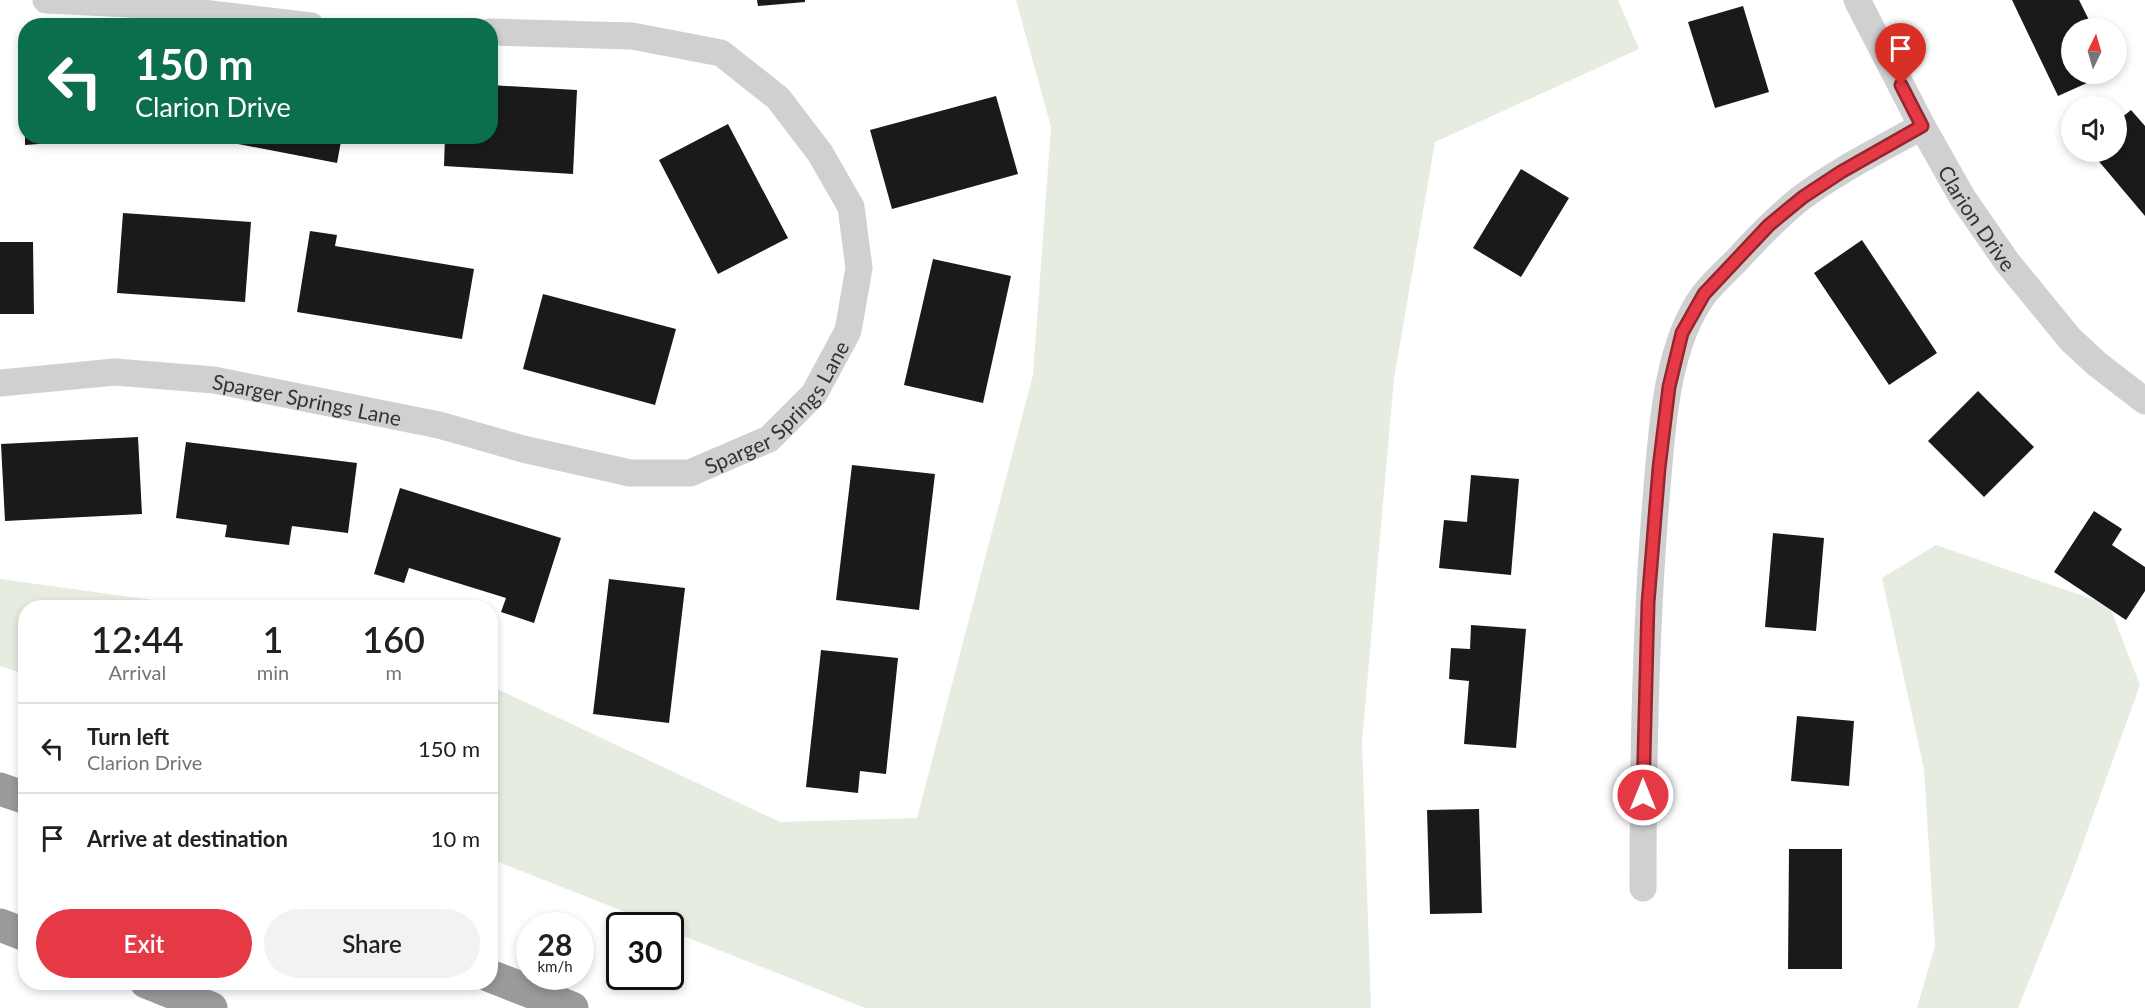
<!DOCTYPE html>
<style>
:root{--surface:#fff;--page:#f2f2f2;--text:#202124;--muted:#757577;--line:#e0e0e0;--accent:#e63946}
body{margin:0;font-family:Lato,sans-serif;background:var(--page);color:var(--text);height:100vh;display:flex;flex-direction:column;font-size:22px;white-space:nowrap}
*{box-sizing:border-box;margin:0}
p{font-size:20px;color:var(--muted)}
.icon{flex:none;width:33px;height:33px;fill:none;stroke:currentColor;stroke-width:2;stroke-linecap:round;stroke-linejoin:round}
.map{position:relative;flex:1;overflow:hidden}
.sheet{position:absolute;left:18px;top:600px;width:480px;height:390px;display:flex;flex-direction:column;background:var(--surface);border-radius:24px;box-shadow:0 3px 9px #0003}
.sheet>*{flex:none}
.top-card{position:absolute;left:18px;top:18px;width:480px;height:126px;border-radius:24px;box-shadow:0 3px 9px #0003;background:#0b6e4f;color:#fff;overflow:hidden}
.needle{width:39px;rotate:5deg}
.controls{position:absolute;left:2061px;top:18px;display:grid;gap:12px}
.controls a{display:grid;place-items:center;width:66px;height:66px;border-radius:50%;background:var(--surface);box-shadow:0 3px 9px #0003;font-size:30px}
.speed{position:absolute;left:516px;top:912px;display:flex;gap:12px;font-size:30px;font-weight:700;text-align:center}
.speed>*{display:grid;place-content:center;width:78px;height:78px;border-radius:50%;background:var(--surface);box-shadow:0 3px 9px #0003;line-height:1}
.speed small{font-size:15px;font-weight:400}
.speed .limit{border:3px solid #111;border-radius:9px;background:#fff;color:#111}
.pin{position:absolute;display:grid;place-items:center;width:51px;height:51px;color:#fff;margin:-62px -26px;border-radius:50% 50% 50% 0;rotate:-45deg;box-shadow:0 0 6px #0007}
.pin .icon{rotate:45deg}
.me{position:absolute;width:66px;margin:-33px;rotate:0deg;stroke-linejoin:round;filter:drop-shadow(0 0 4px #0008)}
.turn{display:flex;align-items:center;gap:21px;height:126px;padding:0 18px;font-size:27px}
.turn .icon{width:78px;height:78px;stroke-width:2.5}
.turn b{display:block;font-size:42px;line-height:51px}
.eta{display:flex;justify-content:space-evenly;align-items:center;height:102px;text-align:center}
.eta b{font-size:36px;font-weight:600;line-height:42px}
.button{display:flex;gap:12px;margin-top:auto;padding:12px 18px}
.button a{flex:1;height:69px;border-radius:36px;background:var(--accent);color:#fff;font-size:24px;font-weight:600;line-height:69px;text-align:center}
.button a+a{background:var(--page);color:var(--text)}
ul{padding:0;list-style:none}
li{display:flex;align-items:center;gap:18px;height:90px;padding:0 18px;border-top:2px solid var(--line)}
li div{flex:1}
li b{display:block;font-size:22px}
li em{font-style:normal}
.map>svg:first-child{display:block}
</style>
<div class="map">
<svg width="2145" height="1008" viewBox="0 0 2145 1008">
<rect width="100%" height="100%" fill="#fff"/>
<path fill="#e6ecdf" d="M1016,0H1618L1639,49L1435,142L1394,378L1362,741L1371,1008H865L671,931L670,926L658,925L491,859V686L780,822L917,818L1033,375L1051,127Z
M1936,545L2109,605L2140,685L2070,879L2018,1008H1917L1935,946L1924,769L1882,578Z
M0,579L204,607L26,608L25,674L0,666Z"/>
<path fill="#1a1a1a" d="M757,0H805V2L758,6Z
M2012,0H2079L2093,28H2072V74H2107L2058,96Z
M1743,6L1769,92L1715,108L1688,22Z
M26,66V124H24L20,67Z
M490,85L577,90L573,174L444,166L445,136H490Z
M996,96L1018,174L892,209L870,130Z
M2131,110L2145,126V216L2091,152H2116V122Z
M728,124L788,238L718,274L659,160Z
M25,136H118V138L25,145Z
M235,136H342L337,163L233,143Z
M1521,169L1569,198L1521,277L1473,248Z
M123,213L251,222L245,302L117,293Z
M310,231L337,235L335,246L474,269L462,339L297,312Z
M1862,240L1937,353L1889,385L1814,273Z
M0,242H33L34,314H0Z
M933,259L1011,276L983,403L904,385Z
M543,294L676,329L655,405L523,369Z
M1978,391L2034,447L1984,497L1928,441Z
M138,437L142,514L5,521L1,444Z
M186,442L357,463L348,533L292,526L289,545L225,537L227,525L176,518Z
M852,465L935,474L919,610L836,600Z
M1471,475L1519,479L1511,575L1439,568L1444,520L1467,522Z
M400,488L561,538L534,623L501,612L506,598L409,568L404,583L374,574Z
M2094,511L2122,529L2112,545L2145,567V591L2126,620L2054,572Z
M1773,533L1824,538L1816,631L1765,627Z
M609,579L685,588L669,723L593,714Z
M1471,625L1526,629L1516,748L1464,744L1469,681L1449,679L1451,648L1470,649Z
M821,650L898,658L886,774L860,771L858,793L806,787Z
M1797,716L1854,721L1849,786L1791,781Z
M1479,809L1482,913L1430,914L1427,810Z
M1789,849H1842V969H1788Z"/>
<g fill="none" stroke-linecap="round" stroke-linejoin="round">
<g stroke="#d0d0d0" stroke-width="27">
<path d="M46,0L129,4L311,26"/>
<path id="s1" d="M1857,0L1922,126L1962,197L2007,262L2070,339L2097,364L2145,401"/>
<path id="s2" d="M0,383L115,372L214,380L439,425L523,449L630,473H690L769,439L814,394L848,331L859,268L851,207L820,153L778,98L721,53L632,36L490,32"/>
<path d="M1643,888C1643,762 1645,637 1655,512C1661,445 1663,348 1705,293C1714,282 1726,271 1736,261C1757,238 1777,217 1801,198C1838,170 1882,149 1922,126"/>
</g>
<path stroke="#9a9a9a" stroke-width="33" d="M0,789L26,798
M0,925L26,935
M490,976L572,1008
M146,982L211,1008"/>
</g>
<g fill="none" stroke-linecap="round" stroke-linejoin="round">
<g stroke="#96252e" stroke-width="15">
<path id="route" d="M1643,795L1648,603L1659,468L1669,387L1682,333L1704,294L1769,225L1803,197L1841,172L1922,126L1901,85"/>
</g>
<use href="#route" stroke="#e63946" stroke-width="10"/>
</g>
<g text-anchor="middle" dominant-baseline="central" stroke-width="6" stroke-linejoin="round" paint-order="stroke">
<g font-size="21" fill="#333" stroke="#fff">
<text stroke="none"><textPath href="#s1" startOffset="249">Clarion Drive</textPath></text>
<text stroke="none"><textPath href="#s2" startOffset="310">Sparger Springs Lane</textPath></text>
<text stroke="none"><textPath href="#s2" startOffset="814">Sparger Springs Lane</textPath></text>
</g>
</g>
</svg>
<div class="controls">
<a><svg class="needle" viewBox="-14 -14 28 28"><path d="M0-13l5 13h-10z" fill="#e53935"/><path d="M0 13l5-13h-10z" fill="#757577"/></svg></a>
<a><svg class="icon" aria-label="sound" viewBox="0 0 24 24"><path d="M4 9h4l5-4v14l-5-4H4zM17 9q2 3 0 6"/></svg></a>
</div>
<div class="speed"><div>28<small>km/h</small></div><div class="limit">30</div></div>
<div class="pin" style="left:1901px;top:85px;background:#d93025"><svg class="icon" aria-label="arrive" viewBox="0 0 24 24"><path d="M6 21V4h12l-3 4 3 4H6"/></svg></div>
<svg class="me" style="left:1643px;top:795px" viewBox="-20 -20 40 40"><circle r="17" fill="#e63946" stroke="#fff" stroke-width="3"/><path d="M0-11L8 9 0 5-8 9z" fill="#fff"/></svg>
<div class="top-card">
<div class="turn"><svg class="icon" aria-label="left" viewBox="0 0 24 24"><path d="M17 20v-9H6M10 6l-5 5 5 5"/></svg><div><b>150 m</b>Clarion Drive</div></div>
</div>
<section class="sheet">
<div class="eta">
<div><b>12:44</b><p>Arrival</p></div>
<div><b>1</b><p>min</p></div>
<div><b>160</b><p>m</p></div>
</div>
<ul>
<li><svg class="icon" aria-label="left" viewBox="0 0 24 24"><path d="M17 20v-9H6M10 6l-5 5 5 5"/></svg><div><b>Turn left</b><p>Clarion Drive</p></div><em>150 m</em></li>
<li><svg class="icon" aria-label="arrive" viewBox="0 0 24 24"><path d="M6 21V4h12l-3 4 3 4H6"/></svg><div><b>Arrive at destination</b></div><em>10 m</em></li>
</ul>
<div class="button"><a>Exit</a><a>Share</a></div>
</section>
</div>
